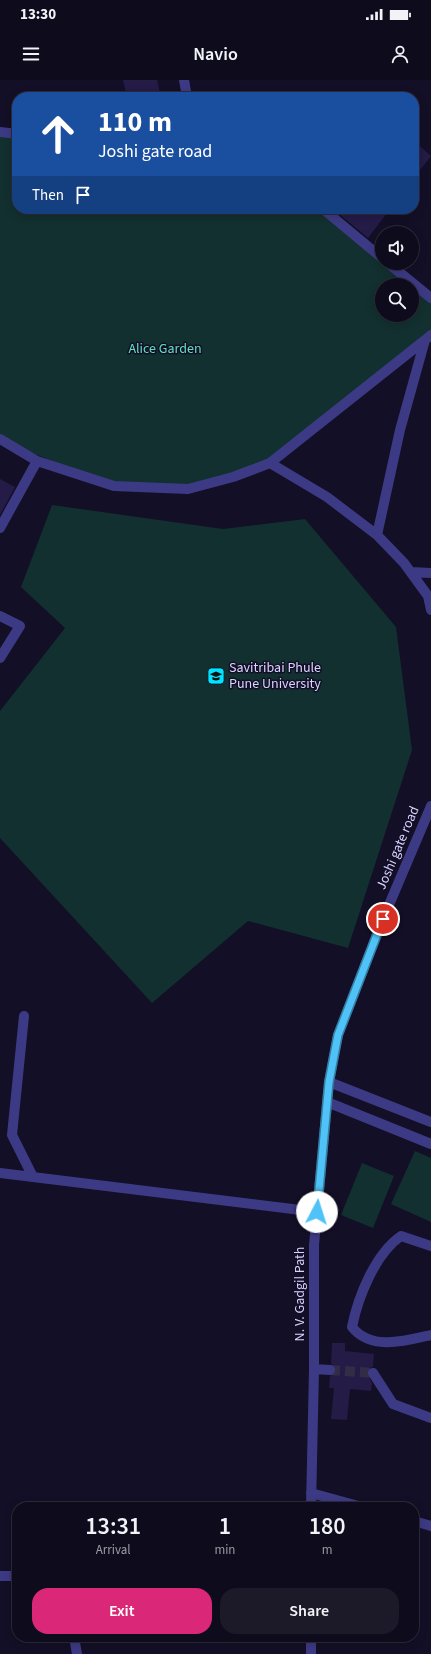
<!DOCTYPE html>
<style>
:root{--surface:#0e0b1c;--page:#1c1929;--text:#f1f3f6;--muted:#9b9ba3;--line:#2e2b3b;--accent:#db2777}
body{margin:0;font-family:"Source Sans 3",sans-serif;background:var(--page);color:var(--text);height:100vh;display:flex;flex-direction:column;font-size:15px;white-space:nowrap}
*{box-sizing:border-box;margin:0}
p{font-size:13px;color:var(--muted)}
.icon{flex:none;width:22px;height:22px;fill:none;stroke:currentColor;stroke-width:2;stroke-linecap:round;stroke-linejoin:round}
.map{position:relative;flex:1;overflow:hidden}
.drawer{position:absolute;left:12px;top:1422px;width:407px;height:140px;display:flex;flex-direction:column;background:var(--surface);border-radius:16px;box-shadow:0 2px 10px #0003,0 0 0 1px var(--line)}
.drawer>*{flex:none}
.banner{position:absolute;left:12px;top:12px;width:407px;height:122px;border-radius:16px;box-shadow:0 2px 10px #0003,0 0 0 1px var(--line);background:#1a4fa0;color:#fff;overflow:hidden}
.fabs{position:absolute;left:375px;top:146px;display:grid;gap:8px}
.fabs a{display:grid;place-items:center;width:44px;height:44px;border-radius:50%;background:var(--surface);box-shadow:0 2px 10px #0003,0 0 0 1px var(--line);font-size:20px}
.pin{position:absolute;display:grid;place-items:center;width:34px;height:34px;color:#fff;margin:-17px;border:2px solid #fff;border-radius:50%;box-shadow:0 1px 4px #0007}
.me{position:absolute;width:44px;margin:-22px;rotate:5deg;stroke-linejoin:round;filter:drop-shadow(0 0 3px #0008)}
.turn{display:flex;align-items:center;gap:14px;height:84px;padding:0 20px;font-size:18px}
.turn .icon{width:52px;height:52px;stroke-width:2.5}
.turn b{display:block;font-size:28px;line-height:34px}
.then{display:flex;align-items:center;height:38px;padding:0 20px;background:#0003;gap:8px;font-size:15px}
.eta{display:flex;justify-content:space-evenly;align-items:center;height:68px;text-align:center}
.eta b{font-size:24px;font-weight:600;line-height:28px}
.cta{display:flex;gap:8px;margin-top:auto;padding:8px 20px}
.cta a{flex:1;height:46px;border-radius:16px;background:var(--accent);color:#fff;font-size:16px;font-weight:600;line-height:46px;text-align:center}
.cta a+a{background:var(--page);color:var(--text)}
.status{display:flex;justify-content:space-between;align-items:center;height:28px;padding:0 20px;background:var(--surface);direction:ltr}
.status svg{height:11px;fill:currentColor}
header{display:flex;justify-content:space-between;align-items:center;height:52px;padding:0 20px;background:var(--surface);font-size:18px;font-weight:600}
.map>svg:first-child{display:block}
</style>
<div class="status"><b>13:30</b><svg viewBox="0 0 49 12"><path d="M0 12V9h3v3zM5 12V6h3v6zM10 12V3h3v9zM15 12V0h3v12zM26 1h20v11H26zM47 4h2v5h-2z"/></svg></div>
<header><svg class="icon" aria-label="menu" viewBox="0 0 24 24"><path d="M4 6h16M4 12h16M4 18h16"/></svg>Navio<svg class="icon" aria-label="person" viewBox="0 0 24 24"><circle cx="12" cy="8" r="4"/><path d="M4 21q1-7 8-7t8 7"/></svg></header>
<div class="map">
<svg width="431" height="1574" viewBox="0 0 431 1574">
<rect width="100%" height="100%" fill="#130f26"/>
<path fill="#12302f" fill-rule="evenodd" d="M0,54L17,57V129H324L382,177V183H390L431,217V255L270,383L188,409L114,406L3,361L0,358ZM382,205H412V235H382Z
M52,425L223,449L305,439L396,547L412,670L348,868L248,841L152,923L0,758V631L65,548L21,507Z
M415,1071L431,1078V1142L391,1124Z
M362,1083L394,1096L373,1148L341,1135Z"/>
<path fill="#241b47" d="M123,0H157L161,17H127Z
M414,61L431,76L414,98Z
M333,129H390L368,158Z
M0,399L15,407L0,435Z
M332,1263H345V1271L374,1274L373,1287L369,1288L367,1293L372,1303L371,1311L350,1309L347,1340L331,1339L334,1308H329L330,1296L335,1294L336,1290V1287L331,1284Z"/>
<g fill="none" stroke-linecap="round" stroke-linejoin="round">
<path stroke="#312d47" stroke-width="10" stroke-dasharray="10 5" stroke-linecap="butt" d="M330,1290L373,1293"/>
<path stroke="#3d3a85" stroke-width="10" d="M184,0L187,17
M0,52L17,54
M323,129L382,178
M388,183L431,218
M425,260L400,350L377,455L327,417L270,383L425,260L431,255
M0,359L37,381L114,406L188,409L233,397L270,383
M0,448L37,381
M377,455L404,483L428,516L431,530
M411,492L431,493
M0,536L20,546L0,578
M24,936L12,1055L33,1097
M329,1002L431,1042
M327,1022L431,1064
M0,1093L317,1132
M431,1166L401,1156C375,1174 358,1217 352,1247C371,1271 405,1261 431,1255
M314,1289L330,1290
M373,1293L393,1324L431,1338
M311,1413L362,1427
M311,1427L314,1289V1165L329,1002L338,955L383,839L431,726
M414,1441L431,1446
M0,1496H17
M74,1557L77,1574
M311,1574V1557"/>
</g>
<g fill="none" stroke-linecap="round" stroke-linejoin="round">
<g stroke="#337fa1" stroke-width="10">
<path id="route" d="M317,1132L329,1002L338,955L383,839"/>
</g>
<use href="#route" stroke="#4fc3f7" stroke-width="7"/>
</g>
<defs>
<g id="university-square" transform="scale(0.9)"><rect x="-9" y="-9" width="18" height="18" rx="4" fill="#00e5ff" stroke="#130f26"/><path d="M0-5L7-2L0 1L-7-2ZM-4 1L0 2.5L4 1V4Q0 6-4 4Z" fill="#111"/></g>
</defs>
<g fill-rule="evenodd">
<use href="#university-square" x="216" y="596"/>
</g>
<g text-anchor="middle" dominant-baseline="central" stroke-width="3" stroke-linejoin="round" paint-order="stroke">
<g font-size="14" fill="#5fe0c0" stroke="#130f26">
<text x="165" y="269">Alice Garden</text>
</g>
<g font-size="14" fill="#d9d4ff" stroke="#130f26" text-anchor="start">
<text x="229" y="588">Savitribai Phule<tspan x="229" dy="16">Pune University</tspan></text>
</g>
<g font-size="14" fill="#d9d4ff" stroke="#130f26">
<text transform="translate(398 768) rotate(-67)">Joshi gate road</text>
<text transform="translate(300 1214) rotate(-90)">N. V. Gadgil Path</text>
</g>
</g>
</svg>
<div class="fabs">
<a><svg class="icon" aria-label="sound" viewBox="0 0 24 24"><path d="M4 9h4l5-4v14l-5-4H4zM17 9q2 3 0 6"/></svg></a>
<a><svg class="icon" aria-label="search" viewBox="0 0 24 24"><circle cx="10" cy="10" r="6"/><path d="M15 15l6 6"/></svg></a>
</div>
<div class="pin" style="left:383px;top:839px;background:#d93025"><svg class="icon" aria-label="arrive" viewBox="0 0 24 24"><path d="M6 21V4h12l-3 4 3 4H6"/></svg></div>
<svg class="me" style="left:317px;top:1132px" viewBox="-20 -20 40 40"><circle r="19" fill="#fff"/><path d="M0-13L10 11 0 6-10 11z" fill="#4fc3f7"/></svg>
<div class="banner">
<div class="turn"><svg class="icon" aria-label="ahead" viewBox="0 0 24 24"><path d="M12 20V5M6 11l6-6 6 6"/></svg><div><b>110 m</b>Joshi gate road</div></div>
<div class="then">Then<svg class="icon" aria-label="arrive" viewBox="0 0 24 24"><path d="M6 21V4h12l-3 4 3 4H6"/></svg></div>
</div>
<section class="drawer">
<div class="eta">
<div><b>13:31</b><p>Arrival</p></div>
<div><b>1</b><p>min</p></div>
<div><b>180</b><p>m</p></div>
</div>
<div class="cta"><a>Exit</a><a>Share</a></div>
</section>
</div>
